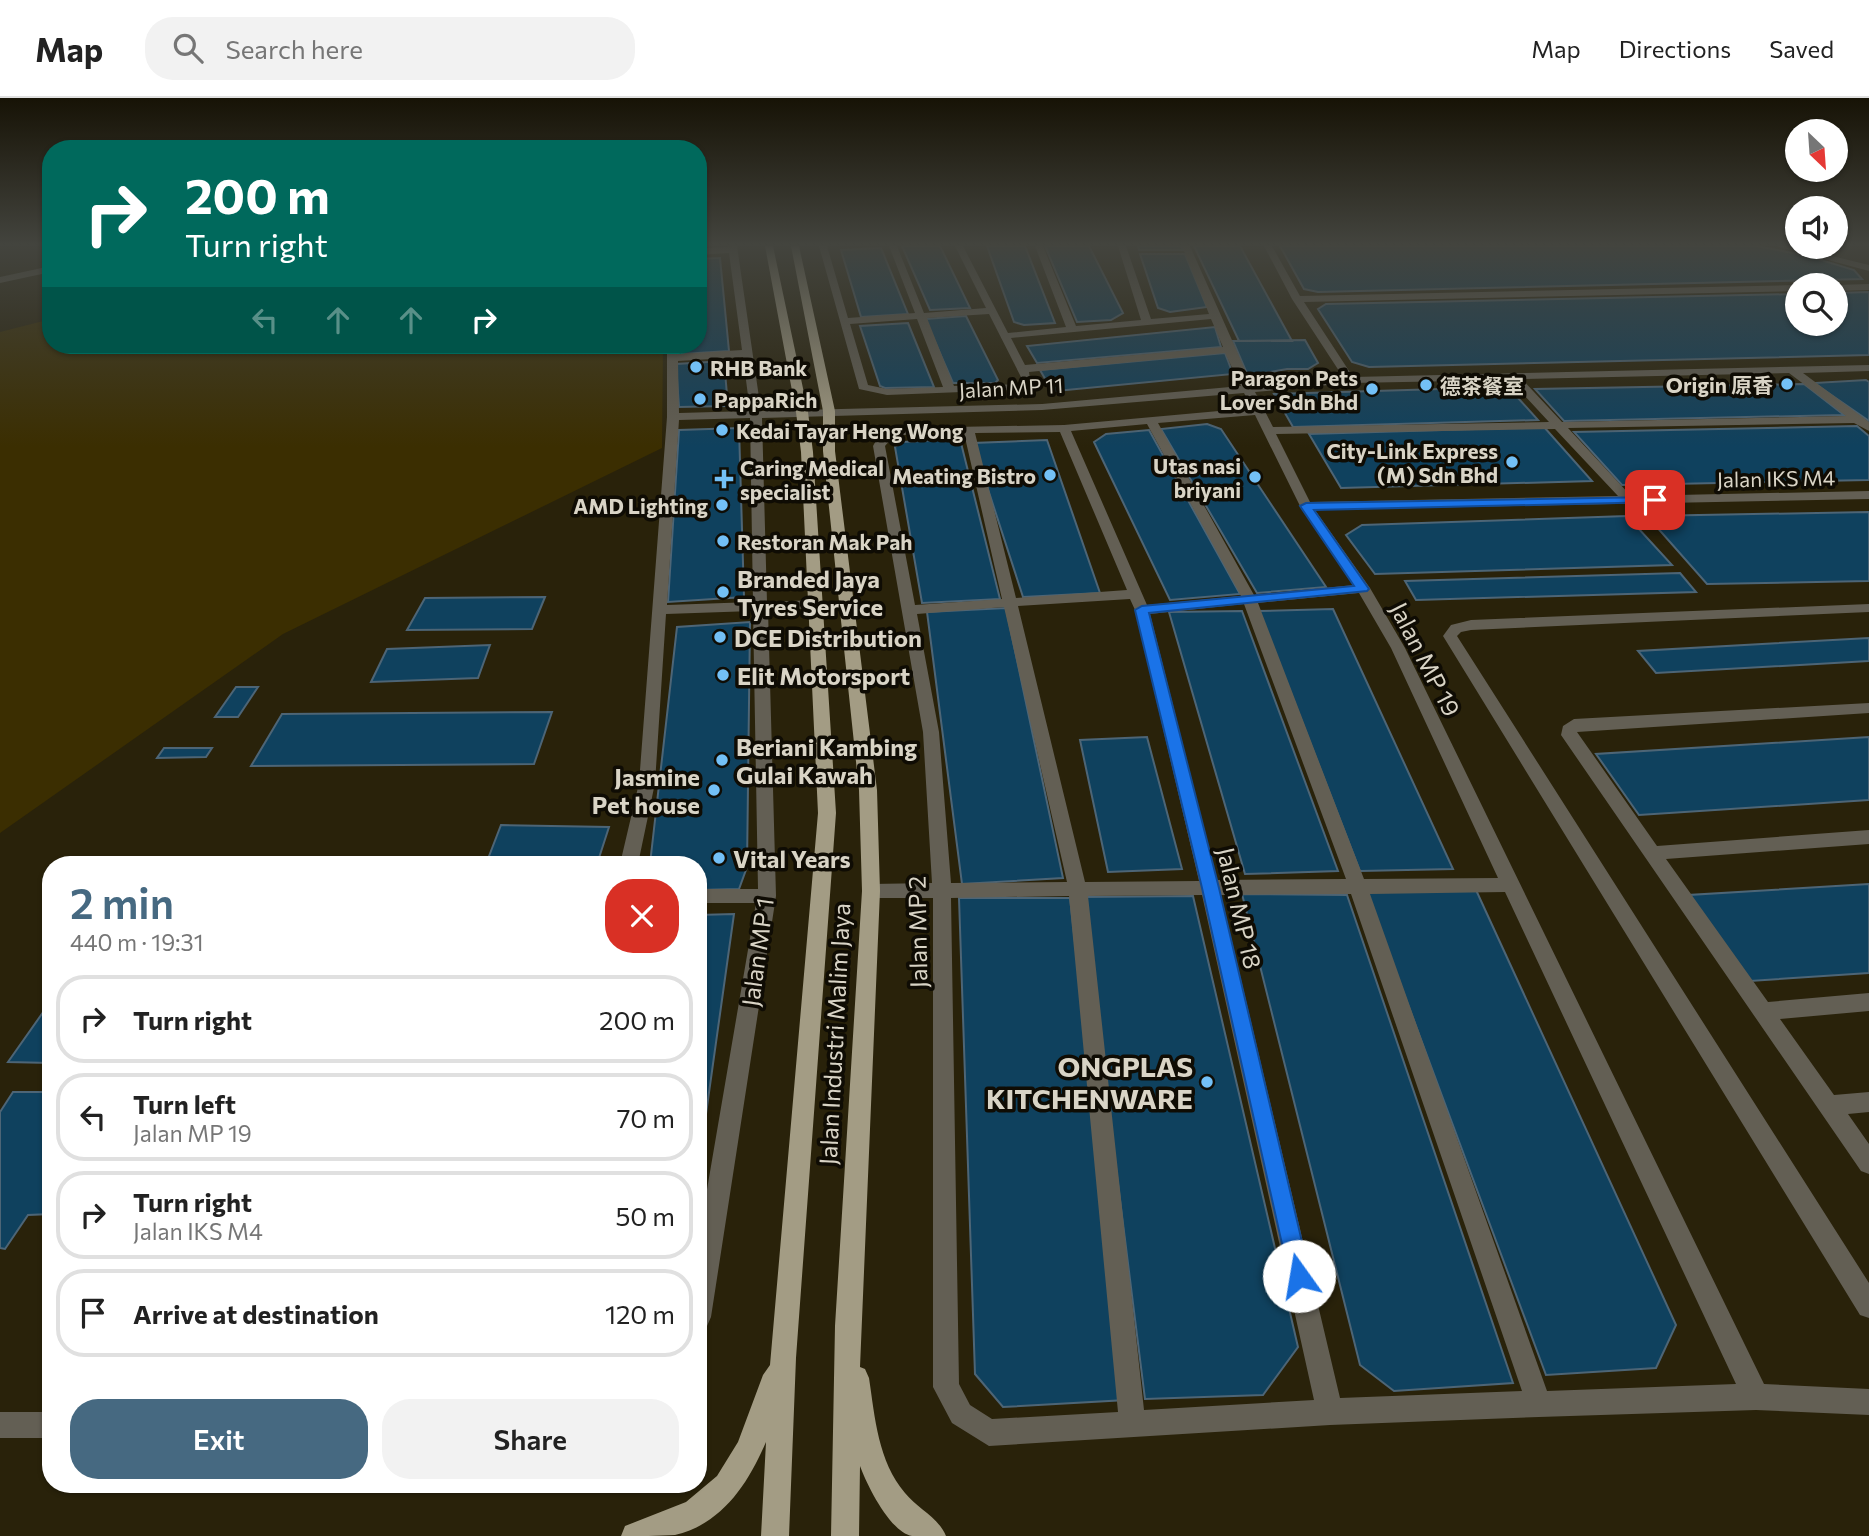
<!DOCTYPE html>
<meta charset="utf-8">
<style>
:root{--surface:#fff;--page:#f2f2f2;--text:#222;--muted:#767676;--line:#e0e0e0;--accent:#466981}
body{margin:0;font-family:Commissioner,"Noto Sans SC",sans-serif;background:var(--page);color:var(--text);height:100vh;display:flex;flex-direction:column;font-size:26px;white-space:nowrap}
*{box-sizing:border-box;margin:0}
p{font-size:23px;color:var(--muted)}
.icon{flex:none;width:38px;height:38px;fill:none;stroke:currentColor;stroke-width:2;stroke-linecap:round;stroke-linejoin:round}
.map{position:relative;flex:1;overflow:hidden}
.details{position:absolute;left:42px;top:758px;width:665px;height:637px;display:flex;flex-direction:column;background:var(--surface);border-radius:28px;box-shadow:0 2px 5px #0004}
.details>*{flex:none}
.banner{position:absolute;left:42px;top:42px;width:665px;height:214px;border-radius:28px;box-shadow:0 2px 5px #0004;background:#00695c;color:#fff;overflow:hidden}
.needle{width:46px;rotate:155deg}
.buttons{position:absolute;left:1785px;top:21px;display:grid;gap:14px}
.buttons a{display:grid;place-items:center;width:63px;height:63px;border-radius:50%;background:var(--surface);box-shadow:0 2px 5px #0004;font-size:35px}
.pin{position:absolute;display:grid;place-items:center;width:60px;height:60px;color:#fff;margin:-30px;border-radius:14px;box-shadow:0 4px 10px #0006}
.me{position:absolute;width:77px;margin:-38px;rotate:347deg;stroke-linejoin:round;filter:drop-shadow(0 0 5px #0008)}
.turn{display:flex;align-items:center;gap:24px;height:147px;padding:0 28px;font-size:32px}
.turn .icon{width:91px;height:91px;stroke-width:2.5}
.turn b{display:block;font-size:49px;line-height:60px}
.lanes{display:flex;align-items:center;height:66px;padding:0 28px;background:#0003;justify-content:center;gap:35px;direction:ltr}
.lanes .off{opacity:.35}
.round{display:grid;place-items:center;flex:none;width:74px;height:74px;border-radius:28px;background:var(--page)}
.head{display:flex;align-items:center;justify-content:space-between;height:119px;padding:0 28px}
h1{font-size:42px;font-weight:600;line-height:52px;color:var(--accent)}
.cta{display:flex;gap:14px;margin-top:auto;padding:14px 28px}
.cta a{flex:1;height:80px;border-radius:28px;background:var(--accent);color:#fff;font-size:28px;font-weight:600;line-height:80px;text-align:center}
.cta a+a{background:var(--page);color:var(--text)}
ul{padding:0;list-style:none}
li{display:flex;align-items:center;gap:21px;height:88px;margin:0 14px 10px;padding:0 14px;border:4px solid var(--line);border-radius:28px}
li div{flex:1}
li b{display:block;font-size:26px}
li em{font-style:normal}
header{display:flex;align-items:center;gap:42px;box-sizing:border-box;height:98px;padding:0 35px;background:var(--surface);border-bottom:2px solid var(--line)}
header strong{font-size:33px}
nav{display:flex;gap:38px;margin-inline-start:auto;font-size:24px}
.search{width:490px;height:63px;background:var(--page);display:flex;align-items:center;gap:18px;box-sizing:border-box;padding:0 24px;border-radius:28px;color:var(--muted);font-size:26px}
.map>svg:first-child{display:block}
</style>
<header>
<strong>Map</strong>
<div class="search"><svg class="icon" aria-label="search" viewBox="0 0 24 24"><circle cx="10" cy="10" r="6"/><path d="M15 15l6 6"/></svg>Search here</div>
<nav><a>Map</a><a>Directions</a><a>Saved</a></nav>
</header>
<div class="map">
<svg width="1869" height="1438" viewBox="0 0 1869 1438">
<rect width="100%" height="100%" fill="#29220a"/>
<path fill="#3b2e01" d="M51,221V247H663L662,350L283,536L0,735V234Z"/>
<path fill="#0f415e" stroke="#4d6576" stroke-width="2" d="M902,148H940L970,210L930,212Z
M987,148H1025L1055,225L1024,227L1014,224Z
M1045,148H1089L1123,215L1111,222L1077,224Z
M1138,148H1181L1183,152H1139Z
M1194,148H1240L1292,243H1239Z
M1280,148H1757L1808,158L1854,172L1862,181L1318,194L1304,191Z
M881,150L908,216L861,219L841,152Z
M1140,156H1185L1207,209L1170,214L1158,210Z
M720,160L729,253L682,256L681,247H698V161Z
M1869,194V257L1369,269L1352,264L1318,211L1326,206L1797,196V226H1836V195Z
M966,218L998,282L995,285H953L925,221Z
M908,225L934,289L885,290L880,288L860,228Z
M1215,229L1221,249L1037,265L1027,248Z
M1305,242L1318,265L1308,271H1287L1248,278L1233,243Z
M1225,255L1233,276L1056,293L1051,291L1040,272Z
M724,263L728,308L679,309L676,266Z
M1866,282L1869,284V323L1814,285Z
M1804,286L1844,317L1564,323L1535,291Z
M1508,289L1538,322L1293,329L1274,296Z
M1207,326L1221,331L1326,489L1257,495L1161,331Z
M1857,328L1869,338V382L1622,387L1574,334Z
M1544,329L1592,383L1341,390L1309,336Z
M739,330L744,499L668,504L679,332Z
M1149,332L1240,496L1170,502L1094,344L1106,336Z
M960,341L1000,501L922,505L895,349L902,344Z
M1047,342L1100,495L1023,499L973,345Z
M1869,414V483L1707,486L1647,418Z
M1627,418L1672,467L1375,476L1346,437L1362,427Z
M1680,475L1696,494L1416,502L1405,483Z
M545,499L532,531L407,532L425,500Z
M1006,510L1063,780L962,786L927,514Z
M1333,511L1453,771L1360,773L1259,513Z
M1242,513L1338,773L1245,776L1169,514Z
M750,524L747,769L739,791L698,792V766H650L677,529Z
M1869,540V563L1656,575L1638,553Z
M490,547L478,580L371,584L387,551Z
M236,589H258L238,619H215Z
M552,614L534,666L251,668L282,616Z
M1147,639L1182,771L1108,774L1080,642Z
M1869,639V702L1639,717L1596,656Z
M164,650H212L206,659L157,660Z
M501,727L609,729L597,766H486Z
M1869,786V875L1750,883L1689,797Z
M1476,792L1676,1227L1656,1270L1546,1277L1366,794Z
M1242,796L1347,797L1513,1285L1394,1293L1360,1267Z
M1193,798L1298,1249L1263,1297L1145,1301L1082,799Z
M959,800H1070L1126,1302L1003,1309L975,1276Z
M734,816L698,1073V817Z
M51,903V965L8,964Z
M13,994H51V1116L28,1117L5,1151L0,1150V1014Z"/>
<g fill="none" stroke-linecap="round" stroke-linejoin="round">
<path fill="#635f54" fill-rule="evenodd" d="M737,148L761,313L1042,306L1241,288L1225,255L1029,274L1030,281H1022L989,216L927,220L954,288L1031,286L1036,289L1035,291L887,297L859,291L819,148H827L848,220L915,215L889,148H897L924,215L986,210L955,148H963L1008,235L1066,229L1035,148H1043L1076,228L1141,222L1118,148H1126L1151,221L1209,216L1182,148H1190L1252,287L1343,279L1292,201L1264,148H1272L1300,198L1797,187V193L1304,204L1353,279L1869,267V273L1803,275L1869,324V333L1854,325L1568,330L1631,398L1869,393V401L1315,412L1370,490L1405,550L1764,1286L1869,1291V1317L1756,1312L1539,1319L1330,1327L989,1348L952,1325L933,1289V800H871L864,798L862,793L864,788L871,786L932,785L923,634L873,348L878,339L902,330L1064,327L1252,310L1244,295L1042,312L762,320L767,504L816,502L823,506L816,510L768,512L776,798L711,1219L707,1228L698,1231V1144L756,805H698V791H758L753,513L666,516L655,685L638,766H620L639,685L667,319V247H677V256L742,252L729,155L698,157V151ZM917,221L943,289L887,291L868,287L850,226ZM1211,221L1223,249L1025,267L1011,240ZM743,259L750,313L679,315L678,263ZM1789,275L1846,318L1562,324L1522,281ZM1510,282L1549,324L1273,329L1255,294L1350,285ZM1255,317L1300,408L1354,487L1254,497L1158,325ZM750,320L753,504L667,507L679,322ZM1147,326L1241,498L1147,507L1071,333ZM1555,331L1618,398L1310,404L1276,336ZM1060,334L1127,492L1016,500L975,335ZM964,335L1002,501L915,507L885,348C900,329 941,336 964,335ZM1359,495L1391,550L1498,780L1364,781L1258,505ZM1130,501L1135,512L1199,783L1085,784L1018,508ZM1244,506L1346,781L1217,782L1150,516ZM1004,509L1067,784L951,785L939,634L917,516ZM1505,794L1736,1286L1547,1293L1370,796ZM1351,796L1522,1293L1340,1300L1221,797ZM1202,797L1314,1302L1144,1312L1088,798ZM1069,798L1118,1314L992,1321L970,1307L959,1286L951,800Z
M1776,148H1791L1869,167V173Z
M51,168V174L0,185V179Z
M1869,186V192L1836,193V187Z
M1869,506V514L1471,532L1461,534L1457,538L1869,1185V1220L1860,1217L1443,538L1451,527L1471,522Z
M1869,605V615L1577,634L1657,748L1869,732V746L1666,761L1768,904L1869,895V913L1780,921L1834,997L1869,994V1014L1848,1016L1869,1046V1076L1861,1073L1561,637L1563,628L1574,621Z
M0,1314H51V1340H0Z"/>
<path fill="#a39c84" fill-rule="evenodd" d="M765,148H773L808,314L813,354L836,715L796,1260L789,1438H761L766,1344C748,1386 722,1426 675,1437C659,1438 638,1438 621,1438L625,1428L686,1404L717,1378L738,1344L763,1277L770,1267L818,715L801,354L796,314Z
M791,148H799L835,313V353L877,692L880,793L860,1269L865,1271L869,1280C875,1320 878,1363 905,1395C917,1410 939,1420 946,1438C935,1438 923,1438 912,1438C890,1434 867,1387 860,1368L859,1438H831L835,1228L862,793L859,692L823,353V313Z"/>
</g>
<linearGradient id="sky" x2="0" y2="1"><stop stop-color="#171306"/><stop offset="0.42" stop-color="#43443e"/><stop offset="1" stop-color="#43443e" stop-opacity="0"/></linearGradient>
<rect width="1869" height="349" fill="url(#sky)"/>
<path fill="#1a73e8" stroke="#114b97" stroke-width="2" d="M1655,399L1661,402L1659,404L1314,412L1369,491L1367,493L1149,515L1219,790L1310,1178L1307,1186L1299,1189L1291,1186L1202,790L1135,512L1142,508L1354,488L1300,408L1306,405Z"/>
<g fill="#73c0f6" stroke="#0f0c04" stroke-width="2.5">
<circle cx="696" cy="269" r="7"/>
<circle cx="1787" cy="286" r="7"/>
<circle cx="1426" cy="287" r="7"/>
<circle cx="1372" cy="291" r="7"/>
<circle cx="700" cy="301" r="7"/>
<circle cx="722" cy="332" r="7"/>
<circle cx="1512" cy="364" r="7"/>
<circle cx="1050" cy="377" r="7"/>
<circle cx="1255" cy="379" r="7"/>
<path d="M720.5 370.5h7v7h7v7h-7v7h-7v-7h-7v-7h7z"/>
<circle cx="722" cy="407" r="7"/>
<circle cx="723" cy="443" r="7"/>
<circle cx="723" cy="494" r="7"/>
<circle cx="720" cy="539" r="7"/>
<circle cx="723" cy="577" r="7"/>
<circle cx="722" cy="662" r="7"/>
<circle cx="714" cy="692" r="7"/>
<circle cx="719" cy="760" r="7"/>
<circle cx="1207" cy="984" r="7"/>
</g>
<g text-anchor="middle" dominant-baseline="central" stroke-width="7" stroke-linejoin="round" paint-order="stroke">
<g font-size="21" font-weight="bold" fill="#d9d4c6" stroke="#0f0c04" text-anchor="start">
<text x="710" y="269">RHB Bank</text>
<text x="1358" y="279" text-anchor="end">Paragon Pets<tspan x="1358" dy="24">Lover Sdn Bhd</tspan></text>
<text x="1773" y="286" text-anchor="end">Origin 原香</text>
<text x="1440" y="287">德茶餐室</text>
<text x="714" y="301">PappaRich</text>
<text x="736" y="332">Kedai Tayar Heng Wong</text>
<text x="1498" y="352" text-anchor="end">City-Link Express<tspan x="1498" dy="24">(M) Sdn Bhd</tspan></text>
<text x="1241" y="367" text-anchor="end">Utas nasi<tspan x="1241" dy="24">briyani</tspan></text>
<text x="740" y="369">Caring Medical<tspan x="740" dy="24">specialist</tspan></text>
<text x="1036" y="377" text-anchor="end">Meating Bistro</text>
<text x="708" y="407" text-anchor="end">AMD Lighting</text>
<text x="737" y="443">Restoran Mak Pah</text>
</g>
<g font-size="21" fill="#d9d4c6" stroke="#0f0c04">
<text transform="translate(1011 289) rotate(-3)">Jalan MP 11</text>
<text transform="translate(1776 380) rotate(-1)">Jalan IKS M4</text>
</g>
<g font-size="24" font-weight="bold" fill="#d9d4c6" stroke="#0f0c04" text-anchor="start">
<text x="737" y="480">Branded Jaya<tspan x="737" dy="28">Tyres Service</tspan></text>
<text x="734" y="539">DCE Distribution</text>
<text x="737" y="577">Elit Motorsport</text>
<text x="736" y="648">Beriani Kambing<tspan x="736" dy="28">Gulai Kawah</tspan></text>
<text x="700" y="678" text-anchor="end">Jasmine<tspan x="700" dy="28">Pet house</tspan></text>
<text x="733" y="760">Vital Years</text>
</g>
<g font-size="24" fill="#d9d4c6" stroke="#0f0c04">
<text transform="translate(1426 561) rotate(63)">Jalan MP 19</text>
<text transform="translate(1240 810) rotate(77)">Jalan MP 18</text>
<text transform="translate(917 834) rotate(-91)">Jalan MP 2</text>
<text transform="translate(757 854) rotate(-82)">Jalan MP 1</text>
<text transform="translate(834 936) rotate(-87)">Jalan Industri Malim Jaya</text>
</g>
<g font-size="28" font-weight="bold" fill="#d9d4c6" stroke="#0f0c04" text-anchor="end">
<text x="1193" y="968">ONGPLAS<tspan x="1193" dy="32">KITCHENWARE</tspan></text>
</g>
</g>
</svg>
<div class="buttons">
<a><svg class="needle" viewBox="-14 -14 28 28"><path d="M0-13l5 13h-10z" fill="#e53935"/><path d="M0 13l5-13h-10z" fill="#767676"/></svg></a>
<a><svg class="icon" aria-label="sound" viewBox="0 0 24 24"><path d="M4 9h4l5-4v14l-5-4H4zM17 9q2 3 0 6"/></svg></a>
<a><svg class="icon" aria-label="search" viewBox="0 0 24 24"><circle cx="10" cy="10" r="6"/><path d="M15 15l6 6"/></svg></a>
</div>
<div class="pin" style="left:1655px;top:402px;background:#d93025"><svg class="icon" aria-label="arrive" viewBox="0 0 24 24"><path d="M6 21V4h12l-3 4 3 4H6"/></svg></div>
<svg class="me" style="left:1299px;top:1178px" viewBox="-20 -20 40 40"><circle r="19" fill="#fff"/><path d="M0-13L10 11 0 6-10 11z" fill="#1a73e8"/></svg>
<div class="banner">
<div class="turn"><svg class="icon" aria-label="right" viewBox="0 0 24 24"><path d="M7 20v-9h11M14 6l5 5-5 5"/></svg><div><b>200 m</b>Turn right</div></div>
<div class="lanes"><svg class="icon off" aria-label="left" viewBox="0 0 24 24"><path d="M17 20v-9H6M10 6l-5 5 5 5"/></svg><svg class="icon off" aria-label="ahead" viewBox="0 0 24 24"><path d="M12 20V5M6 11l6-6 6 6"/></svg><svg class="icon off" aria-label="ahead" viewBox="0 0 24 24"><path d="M12 20V5M6 11l6-6 6 6"/></svg><svg class="icon" aria-label="right" viewBox="0 0 24 24"><path d="M7 20v-9h11M14 6l5 5-5 5"/></svg></div>
</div>
<section class="details">
<div class="head"><div><h1>2 min</h1><p>440 m · 19:31</p></div><a class="round" style="background:#d93025;color:#fff"><svg class="icon" aria-label="close" viewBox="0 0 24 24"><path d="M6 6l12 12M18 6L6 18"/></svg></a></div>
<ul>
<li><svg class="icon" aria-label="right" viewBox="0 0 24 24"><path d="M7 20v-9h11M14 6l5 5-5 5"/></svg><div><b>Turn right</b></div><em>200 m</em></li>
<li><svg class="icon" aria-label="left" viewBox="0 0 24 24"><path d="M17 20v-9H6M10 6l-5 5 5 5"/></svg><div><b>Turn left</b><p>Jalan MP 19</p></div><em>70 m</em></li>
<li><svg class="icon" aria-label="right" viewBox="0 0 24 24"><path d="M7 20v-9h11M14 6l5 5-5 5"/></svg><div><b>Turn right</b><p>Jalan IKS M4</p></div><em>50 m</em></li>
<li><svg class="icon" aria-label="arrive" viewBox="0 0 24 24"><path d="M6 21V4h12l-3 4 3 4H6"/></svg><div><b>Arrive at destination</b></div><em>120 m</em></li>
</ul>
<div class="cta"><a>Exit</a><a>Share</a></div>
</section>
</div>
